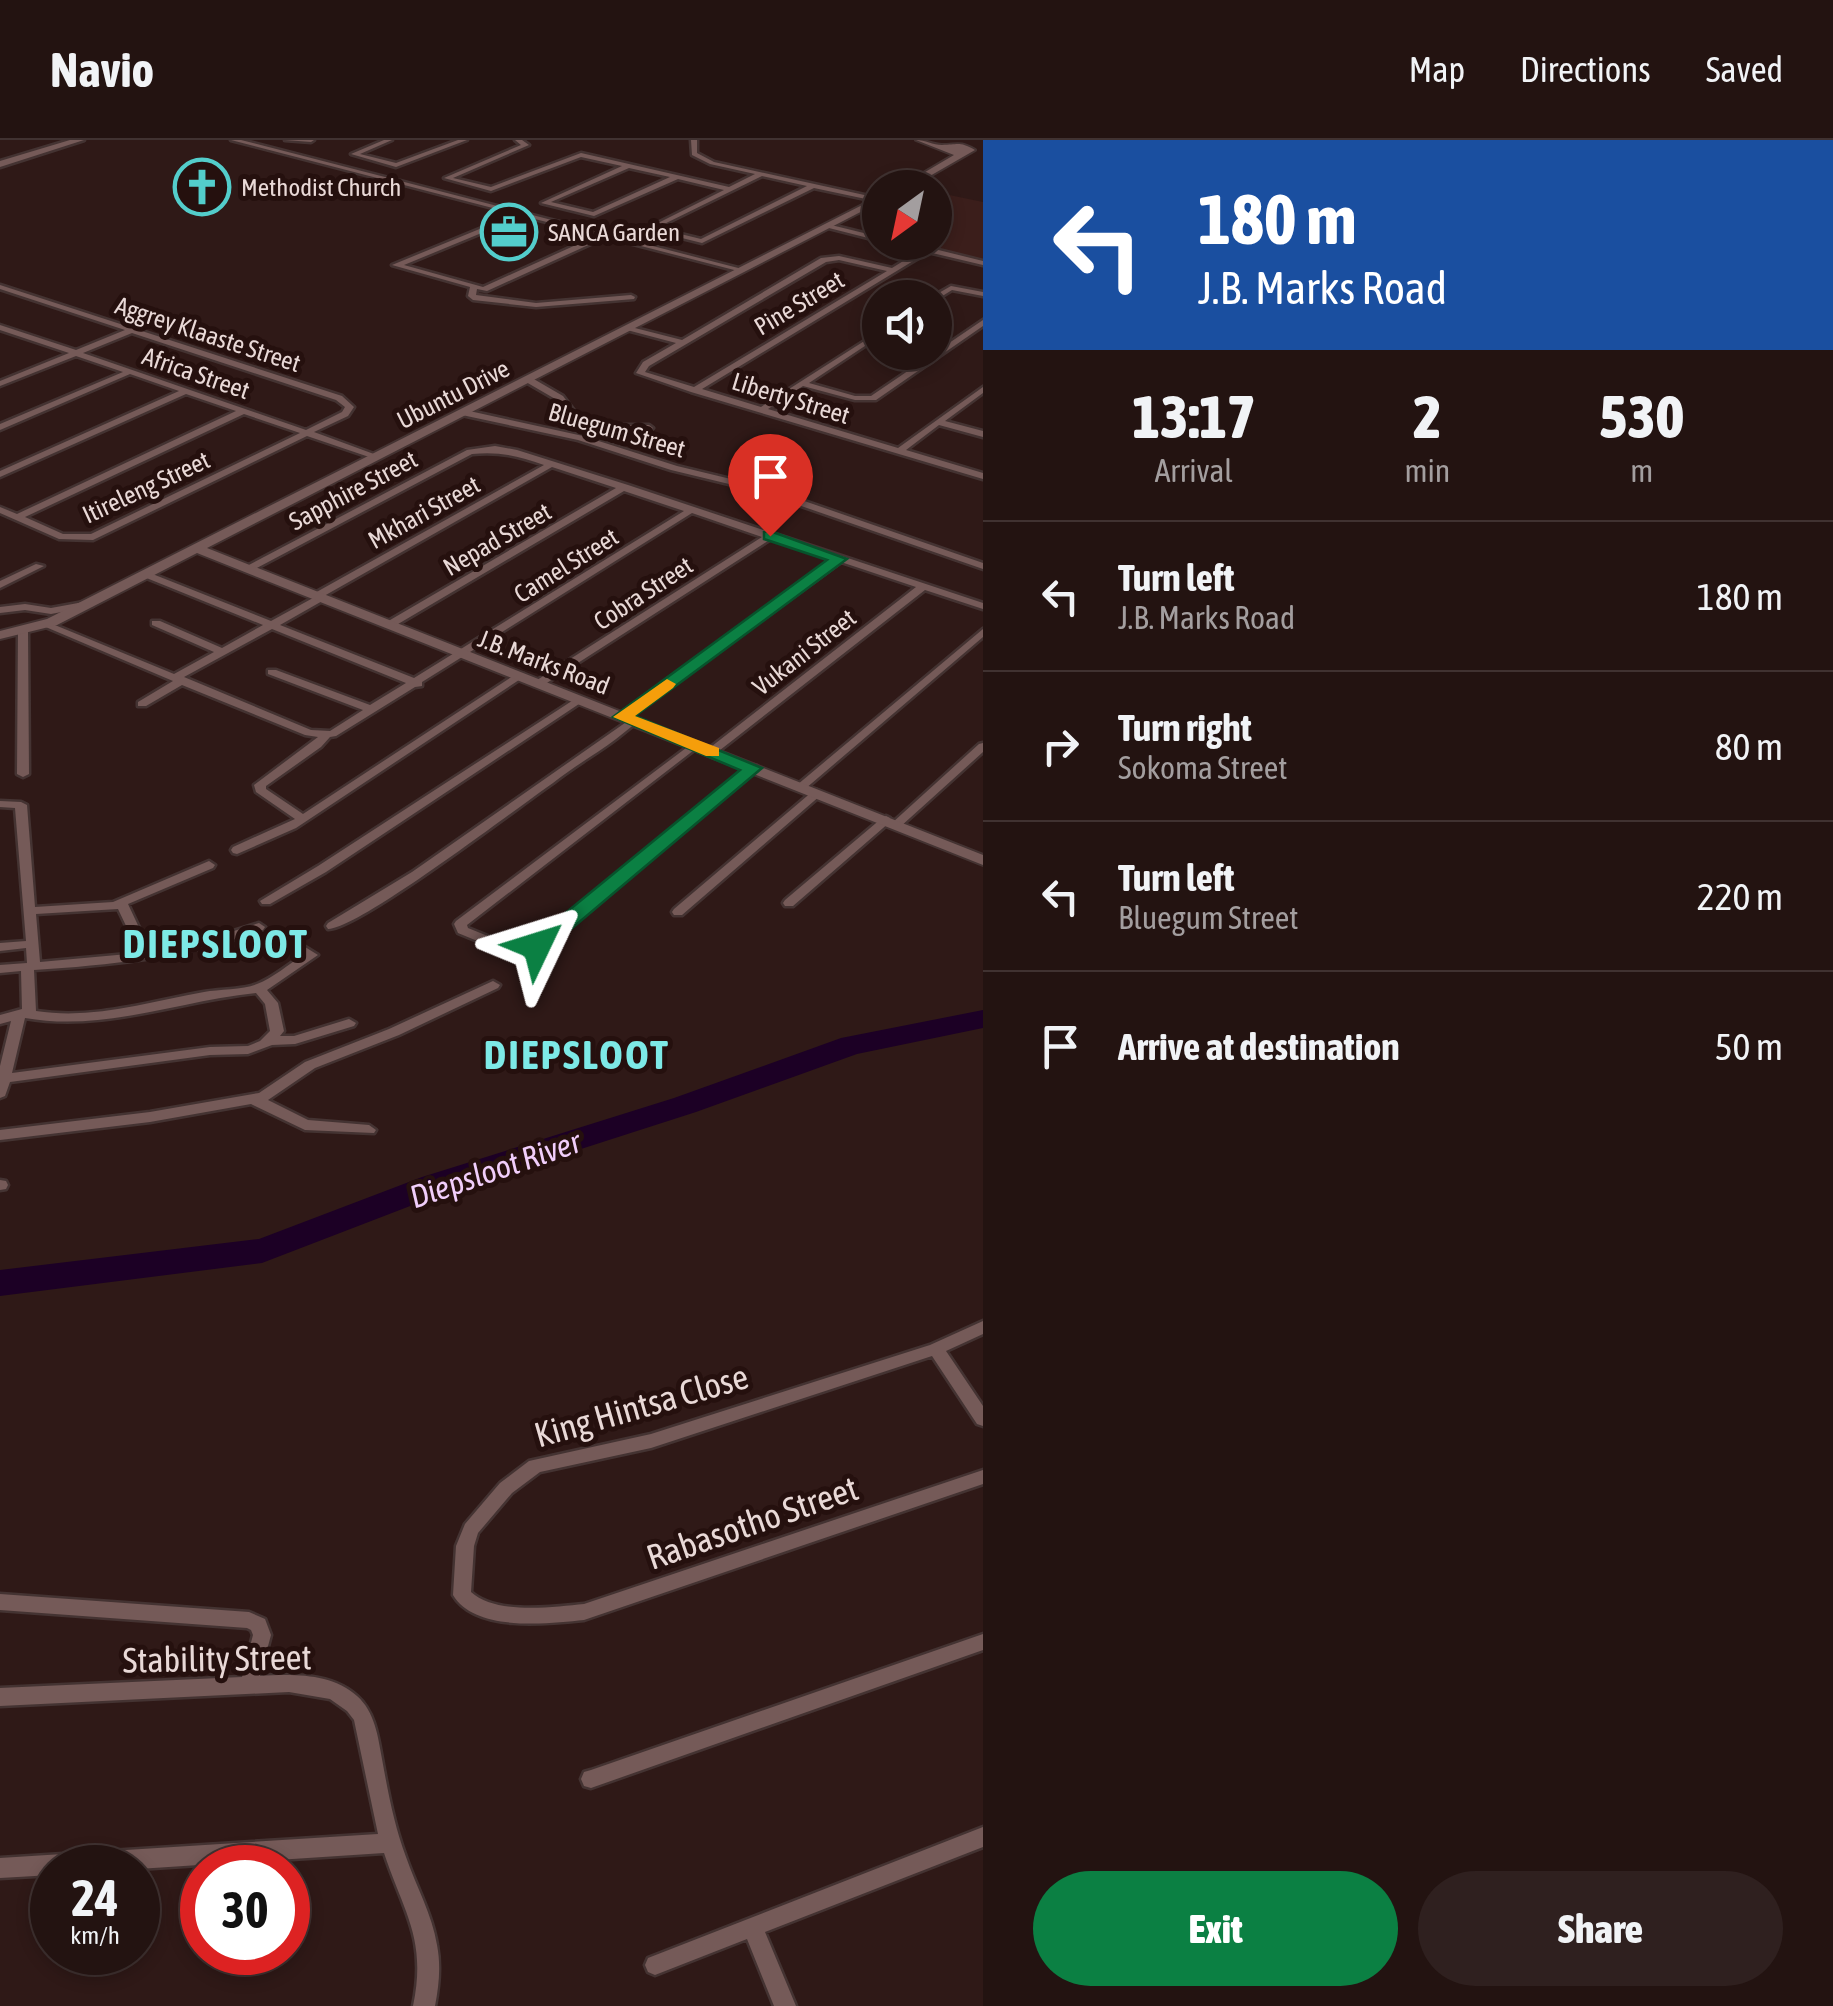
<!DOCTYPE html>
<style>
:root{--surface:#231311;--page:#2f201f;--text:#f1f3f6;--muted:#a39e9f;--line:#403231;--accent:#0b8043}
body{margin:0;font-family:"Asap Condensed",sans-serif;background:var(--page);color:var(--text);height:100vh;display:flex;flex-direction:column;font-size:38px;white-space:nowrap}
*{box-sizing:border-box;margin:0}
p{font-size:32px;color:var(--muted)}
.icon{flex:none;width:55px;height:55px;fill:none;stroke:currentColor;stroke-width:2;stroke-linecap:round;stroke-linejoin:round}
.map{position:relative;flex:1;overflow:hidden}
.sheet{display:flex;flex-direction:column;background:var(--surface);width:850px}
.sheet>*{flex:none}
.banner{background:#1a4fa0;color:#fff;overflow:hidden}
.needle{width:65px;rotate:213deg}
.controls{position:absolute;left:862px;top:30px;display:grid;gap:20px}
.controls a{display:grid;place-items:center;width:90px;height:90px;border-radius:50%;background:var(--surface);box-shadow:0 5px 15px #0003,0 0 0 2px var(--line);font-size:50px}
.speed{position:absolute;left:30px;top:1705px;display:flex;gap:20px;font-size:50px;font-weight:700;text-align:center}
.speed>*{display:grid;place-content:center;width:130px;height:130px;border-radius:50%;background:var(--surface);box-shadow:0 5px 15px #0003,0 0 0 2px var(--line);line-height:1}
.speed small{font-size:25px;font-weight:400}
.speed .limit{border:15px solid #d22;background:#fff;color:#111}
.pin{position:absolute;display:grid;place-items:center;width:85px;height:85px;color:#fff;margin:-102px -42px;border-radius:50% 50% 50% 0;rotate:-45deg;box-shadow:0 0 10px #0007}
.pin .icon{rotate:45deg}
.me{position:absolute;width:110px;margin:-55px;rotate:49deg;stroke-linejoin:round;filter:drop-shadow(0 0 8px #0008)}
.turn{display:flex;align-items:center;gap:35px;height:210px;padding:0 50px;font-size:45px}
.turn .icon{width:130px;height:130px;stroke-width:2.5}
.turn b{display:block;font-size:70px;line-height:85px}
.eta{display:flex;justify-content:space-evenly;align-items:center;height:170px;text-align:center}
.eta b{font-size:60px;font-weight:800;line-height:70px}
.cta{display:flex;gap:20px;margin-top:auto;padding:20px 50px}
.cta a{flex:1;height:115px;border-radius:60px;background:var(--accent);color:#fff;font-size:40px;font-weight:800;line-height:115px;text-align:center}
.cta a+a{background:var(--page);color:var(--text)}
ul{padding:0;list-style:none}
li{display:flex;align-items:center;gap:30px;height:150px;padding:0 50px;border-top:2px solid var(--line)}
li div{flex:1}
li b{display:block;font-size:38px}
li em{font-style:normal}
header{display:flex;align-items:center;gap:60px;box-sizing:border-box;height:140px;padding:0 50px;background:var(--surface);border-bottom:2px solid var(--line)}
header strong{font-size:48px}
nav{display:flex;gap:55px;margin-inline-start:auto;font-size:35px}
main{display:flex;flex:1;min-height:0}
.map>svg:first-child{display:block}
</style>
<header>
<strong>Navio</strong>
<nav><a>Map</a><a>Directions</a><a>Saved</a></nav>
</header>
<main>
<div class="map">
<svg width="983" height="1866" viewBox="0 0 983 1866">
<rect width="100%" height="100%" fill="#2f1917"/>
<path fill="#3b1e1b" d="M935,52L983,62V120L909,103L935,102Z"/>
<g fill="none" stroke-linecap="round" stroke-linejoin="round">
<path fill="#1c0025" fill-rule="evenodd" d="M983,870V888L857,914L696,972L444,1053L262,1123L0,1156V1130L259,1099L422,1037L674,958L841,898Z"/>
<g stroke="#443332" stroke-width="5">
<path id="minor" d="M231,0H241L746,130L742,132L606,97L487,151L477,149L476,155L536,163L631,155L635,157L634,159L536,167L473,160L468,156L470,147L392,125L516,74ZM523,76L598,95L483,147L404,125Z
M285,0H314L311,2Z
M384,0H392L360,14L396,23L458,0H467L396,27L351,14Z
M515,0H522L529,5L453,38L491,47L581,13L729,47L755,34L710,24L692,15L691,0H697V13L714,22L878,58L880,62L814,48L702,103L646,89L724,50L678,39L594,76L541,63L622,26L581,17L491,51L444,38L521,5ZM629,28L670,37L593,72L551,62ZM762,36L807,46L701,99L656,88Z
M827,84L880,97V101L825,87Z
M892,102H906L983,121V125L928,112L702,249L761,267L880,191V196L809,243L855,256H871L983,180V186L876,260H855L803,246L768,269L898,308L983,247V253L945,281L983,291V297L939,285L906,310L983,333V339L691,252L636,233L643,222L676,203L627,190V186L682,200L821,118L839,116L892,128L921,110ZM839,120L887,131L694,247L645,232L649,226L826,122Z
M0,145L342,256L354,267L348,276L314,292L382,317L375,319L307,296L93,400L59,399L0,373V367L17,374L236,271L186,254L0,337V331L179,251L130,234L0,290V284L123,232L76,216L0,246V241L69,213L0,190V185L76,210L125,190L0,149ZM132,193L336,260L345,267L342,272L306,290L83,213ZM244,274L300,293L91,394H63L25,377Z
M951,146L983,152V156L952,150L936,160L935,158H930Z
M526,238H532L563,256L578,276L612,285H649L653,288L649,291H612L572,280L557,260L526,242Z
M465,270L583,296L677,326L764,347L983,423V429L758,351L671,330L578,300L462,275V271Z
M495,306L517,310L628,345L983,463V469L925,450L715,614H707V610L916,447L841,422L626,579H618V575L832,420L771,399L542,546H534V542L762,397L692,373L422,542V546L415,547L336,596L330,597L321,607L266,646V649L303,674L516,534H524L525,536L296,688L237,714L233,713L231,710L233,707L295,679L256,652L254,645L318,597L305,595L182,545L146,566H138V562L173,541L41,485L42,483H50L174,534L214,512L152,485V481H160L222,508L263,485L144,437V433H150L271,481L313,458L311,456L313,454L544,325C518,316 499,311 472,314L251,431H245V427L467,310ZM552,327L616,348L385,483V487H393L624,351L684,371L414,538L280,485L324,460L326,458L324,456ZM272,489L406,543L370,565L276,530H268V534L363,570L330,591L311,590L184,537Z
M36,424L44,426L0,448V441Z
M89,461L93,462V466L51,474L25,470L0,473V467L25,464L51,468Z
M23,488L28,491L29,634L23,637L17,634L18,491Z
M983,489V497L805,649H797V645Z
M578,557L583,560L582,562L326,732L270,764H262L260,761L318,726Z
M632,578L636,579V583L616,599C596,614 573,627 553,643C518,667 358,790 328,789L326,786L328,783L412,732Z
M694,602L698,603V607L467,785L468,788L500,801L502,804L500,807H492L458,793L454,784L456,781Z
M983,603V612L900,687H892L890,685L892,683L979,604Z
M753,625L757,626V630L541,810H533L531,807L533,804L749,626Z
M817,650L823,653L821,655L682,775H674L672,772L674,769L813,651Z
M0,661L21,662L27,665L35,767L113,762L209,721L215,725L213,728L128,764L150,811L196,803L259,783L265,787L263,790C189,817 112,825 34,830L36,871C93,880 148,862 204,852C219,849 244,850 257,844C273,838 289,824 303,815L280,801L278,798L284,794L318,815L267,850L278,863L284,891L280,896H294L349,879L356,883L354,886L295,904L272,905L248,914L210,915L10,942L5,956L0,958V926L11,881L0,884V875L22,869L21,831L0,833V825L27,823L26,808L0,811V803L26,801L15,668L0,667ZM118,769L139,813L40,822L36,774ZM256,853L265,864L270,891L260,901L248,906L210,907L12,933L25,878C104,892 178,861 256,853Z
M886,676L890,678V682L793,766H785L783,763L785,760L882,678Z
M493,841L500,845L498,848L399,895L315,928L268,960L308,980L369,985L376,990L374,993L305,990L251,964L150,982L0,1000V990L150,972L259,953L305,922L389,889Z
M0,1040L6,1041L8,1045L6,1049L0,1050Z
M983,1181V1194L946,1211L983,1266V1286L977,1284L932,1216L651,1308L540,1332L512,1353L478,1393L474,1406L471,1452C496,1475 553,1467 584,1464L983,1330V1344L584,1480C547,1484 475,1492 453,1455L456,1406L465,1384L500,1343L529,1321L651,1294L930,1205Z
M0,1454L249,1472L265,1479L271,1495L260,1536C292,1534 332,1533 357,1556C375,1572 378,1597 382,1619C388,1652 394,1685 406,1717C416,1746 432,1774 437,1805C441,1826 439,1845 435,1866H413C427,1799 404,1773 384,1713L138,1729L52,1728V1735L0,1738V1718L378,1694L354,1580L347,1571L330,1559L289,1552L0,1566V1548L242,1537L253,1495L251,1490L247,1488L0,1470Z
M983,1494V1510L591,1648L584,1646L581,1639L584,1632L591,1630Z
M983,1687V1707L765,1792L796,1866H774L747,1799L655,1835L648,1832L645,1825L648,1818Z"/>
</g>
<g stroke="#443332" stroke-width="4">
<path id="tertiary" d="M916,0C925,0 933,5 942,5C958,5 959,1 975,10L909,48H898L954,15Z
M880,56V62L207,408L983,715V725L197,413L57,485L0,499V491L47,479Z"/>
</g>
<g stroke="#443332" stroke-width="5">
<path id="secondary" d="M70,0H84L0,27V21Z"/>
</g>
<use href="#minor" fill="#755a58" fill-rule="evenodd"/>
<use href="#tertiary" fill="#755a58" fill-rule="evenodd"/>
<use href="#secondary" fill="#755a58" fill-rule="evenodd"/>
</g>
<path fill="#0b8043" stroke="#07532c" stroke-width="2.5" d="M770,391L847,419L635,576L762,628L545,811H530L527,806L530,802L740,630L613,577L827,420L764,399V392Z"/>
<path fill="#f59e0b" d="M667,539L676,544L673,548L635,576L719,608V616H706L613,577Z"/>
<defs>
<g id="church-ring" transform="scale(2.875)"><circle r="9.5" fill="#25100e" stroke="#53cdcb" stroke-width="1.5"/><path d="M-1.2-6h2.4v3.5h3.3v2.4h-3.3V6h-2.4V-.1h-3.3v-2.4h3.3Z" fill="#53cdcb"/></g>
<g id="office-ring" transform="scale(2.875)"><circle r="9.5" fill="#25100e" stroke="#53cdcb" stroke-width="1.5"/><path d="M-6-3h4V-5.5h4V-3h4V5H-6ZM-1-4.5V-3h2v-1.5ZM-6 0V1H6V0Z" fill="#53cdcb"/></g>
</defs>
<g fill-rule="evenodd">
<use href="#church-ring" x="202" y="47"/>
<use href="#office-ring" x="509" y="92"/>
</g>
<g text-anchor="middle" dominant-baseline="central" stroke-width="10" stroke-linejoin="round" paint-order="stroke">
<g font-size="25" fill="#e9d9d7" stroke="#25100e" text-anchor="start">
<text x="241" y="47">Methodist Church</text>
<text x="548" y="92">SANCA Garden</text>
</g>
<g font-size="25" fill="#e9d9d7" stroke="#25100e">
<text transform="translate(799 163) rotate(-31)">Pine Street</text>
<text transform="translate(208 194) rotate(18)">Aggrey Klaaste Street</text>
<text transform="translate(196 233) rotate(19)">Africa Street</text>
<text transform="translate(453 254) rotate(-27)">Ubuntu Drive</text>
<text transform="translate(791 258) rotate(17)">Liberty Street</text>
<text transform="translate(617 290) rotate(16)">Bluegum Street</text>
<text transform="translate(146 347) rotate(-25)">Itireleng Street</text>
<text transform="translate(353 350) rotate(-28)">Sapphire Street</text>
<text transform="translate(424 372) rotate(-29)">Mkhari Street</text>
<text transform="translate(497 399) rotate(-30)">Nepad Street</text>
<text transform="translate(566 425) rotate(-32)">Camel Street</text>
<text transform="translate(643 453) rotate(-33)">Cobra Street</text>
<text transform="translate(804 512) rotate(-38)">Vukani Street</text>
<text transform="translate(544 522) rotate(21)">J.B. Marks Road</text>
</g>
<g font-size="32" font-style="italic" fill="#f1cefb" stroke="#25100e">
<text transform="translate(495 1029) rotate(-19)">Diepsloot River</text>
</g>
<g font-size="35" fill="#e9d9d7" stroke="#25100e">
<text transform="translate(641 1265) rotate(-16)">King Hintsa Close</text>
<text transform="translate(752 1382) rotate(-19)">Rabasotho Street</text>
<text transform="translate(217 1518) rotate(-1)">Stability Street</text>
</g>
<g font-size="40" font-weight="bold" letter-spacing="2.5" fill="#7de9e6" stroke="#25100e">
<text x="216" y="803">DIEPSLOOT</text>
<text x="577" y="914">DIEPSLOOT</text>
</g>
</g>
</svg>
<div class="controls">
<a><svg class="needle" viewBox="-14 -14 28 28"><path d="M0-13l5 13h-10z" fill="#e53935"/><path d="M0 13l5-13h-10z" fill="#a39e9f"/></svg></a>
<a><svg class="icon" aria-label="sound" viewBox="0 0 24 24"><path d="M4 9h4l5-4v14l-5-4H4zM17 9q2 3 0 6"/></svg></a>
</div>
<div class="speed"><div>24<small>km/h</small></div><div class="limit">30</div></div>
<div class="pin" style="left:770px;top:396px;background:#d93025"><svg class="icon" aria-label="arrive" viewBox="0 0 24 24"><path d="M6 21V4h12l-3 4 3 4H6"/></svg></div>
<svg class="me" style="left:537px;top:806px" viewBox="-20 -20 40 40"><path d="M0-17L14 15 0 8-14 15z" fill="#0b8043" stroke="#fff" stroke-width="4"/></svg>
</div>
<section class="sheet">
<div class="banner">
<div class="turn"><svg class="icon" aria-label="left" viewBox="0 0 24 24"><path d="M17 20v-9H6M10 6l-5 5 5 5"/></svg><div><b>180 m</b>J.B. Marks Road</div></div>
</div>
<div class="eta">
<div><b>13:17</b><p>Arrival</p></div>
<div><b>2</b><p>min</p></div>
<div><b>530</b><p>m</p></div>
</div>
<ul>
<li><svg class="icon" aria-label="left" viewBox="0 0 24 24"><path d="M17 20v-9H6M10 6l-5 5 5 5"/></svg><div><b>Turn left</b><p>J.B. Marks Road</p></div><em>180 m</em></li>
<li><svg class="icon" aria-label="right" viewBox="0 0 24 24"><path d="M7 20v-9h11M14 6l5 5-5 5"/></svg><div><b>Turn right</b><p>Sokoma Street</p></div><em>80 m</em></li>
<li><svg class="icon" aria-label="left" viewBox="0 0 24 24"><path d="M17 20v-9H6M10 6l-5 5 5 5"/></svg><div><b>Turn left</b><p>Bluegum Street</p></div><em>220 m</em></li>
<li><svg class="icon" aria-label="arrive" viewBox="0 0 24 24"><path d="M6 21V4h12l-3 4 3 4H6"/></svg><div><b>Arrive at destination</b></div><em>50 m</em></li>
</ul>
<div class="cta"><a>Exit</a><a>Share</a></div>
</section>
</main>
